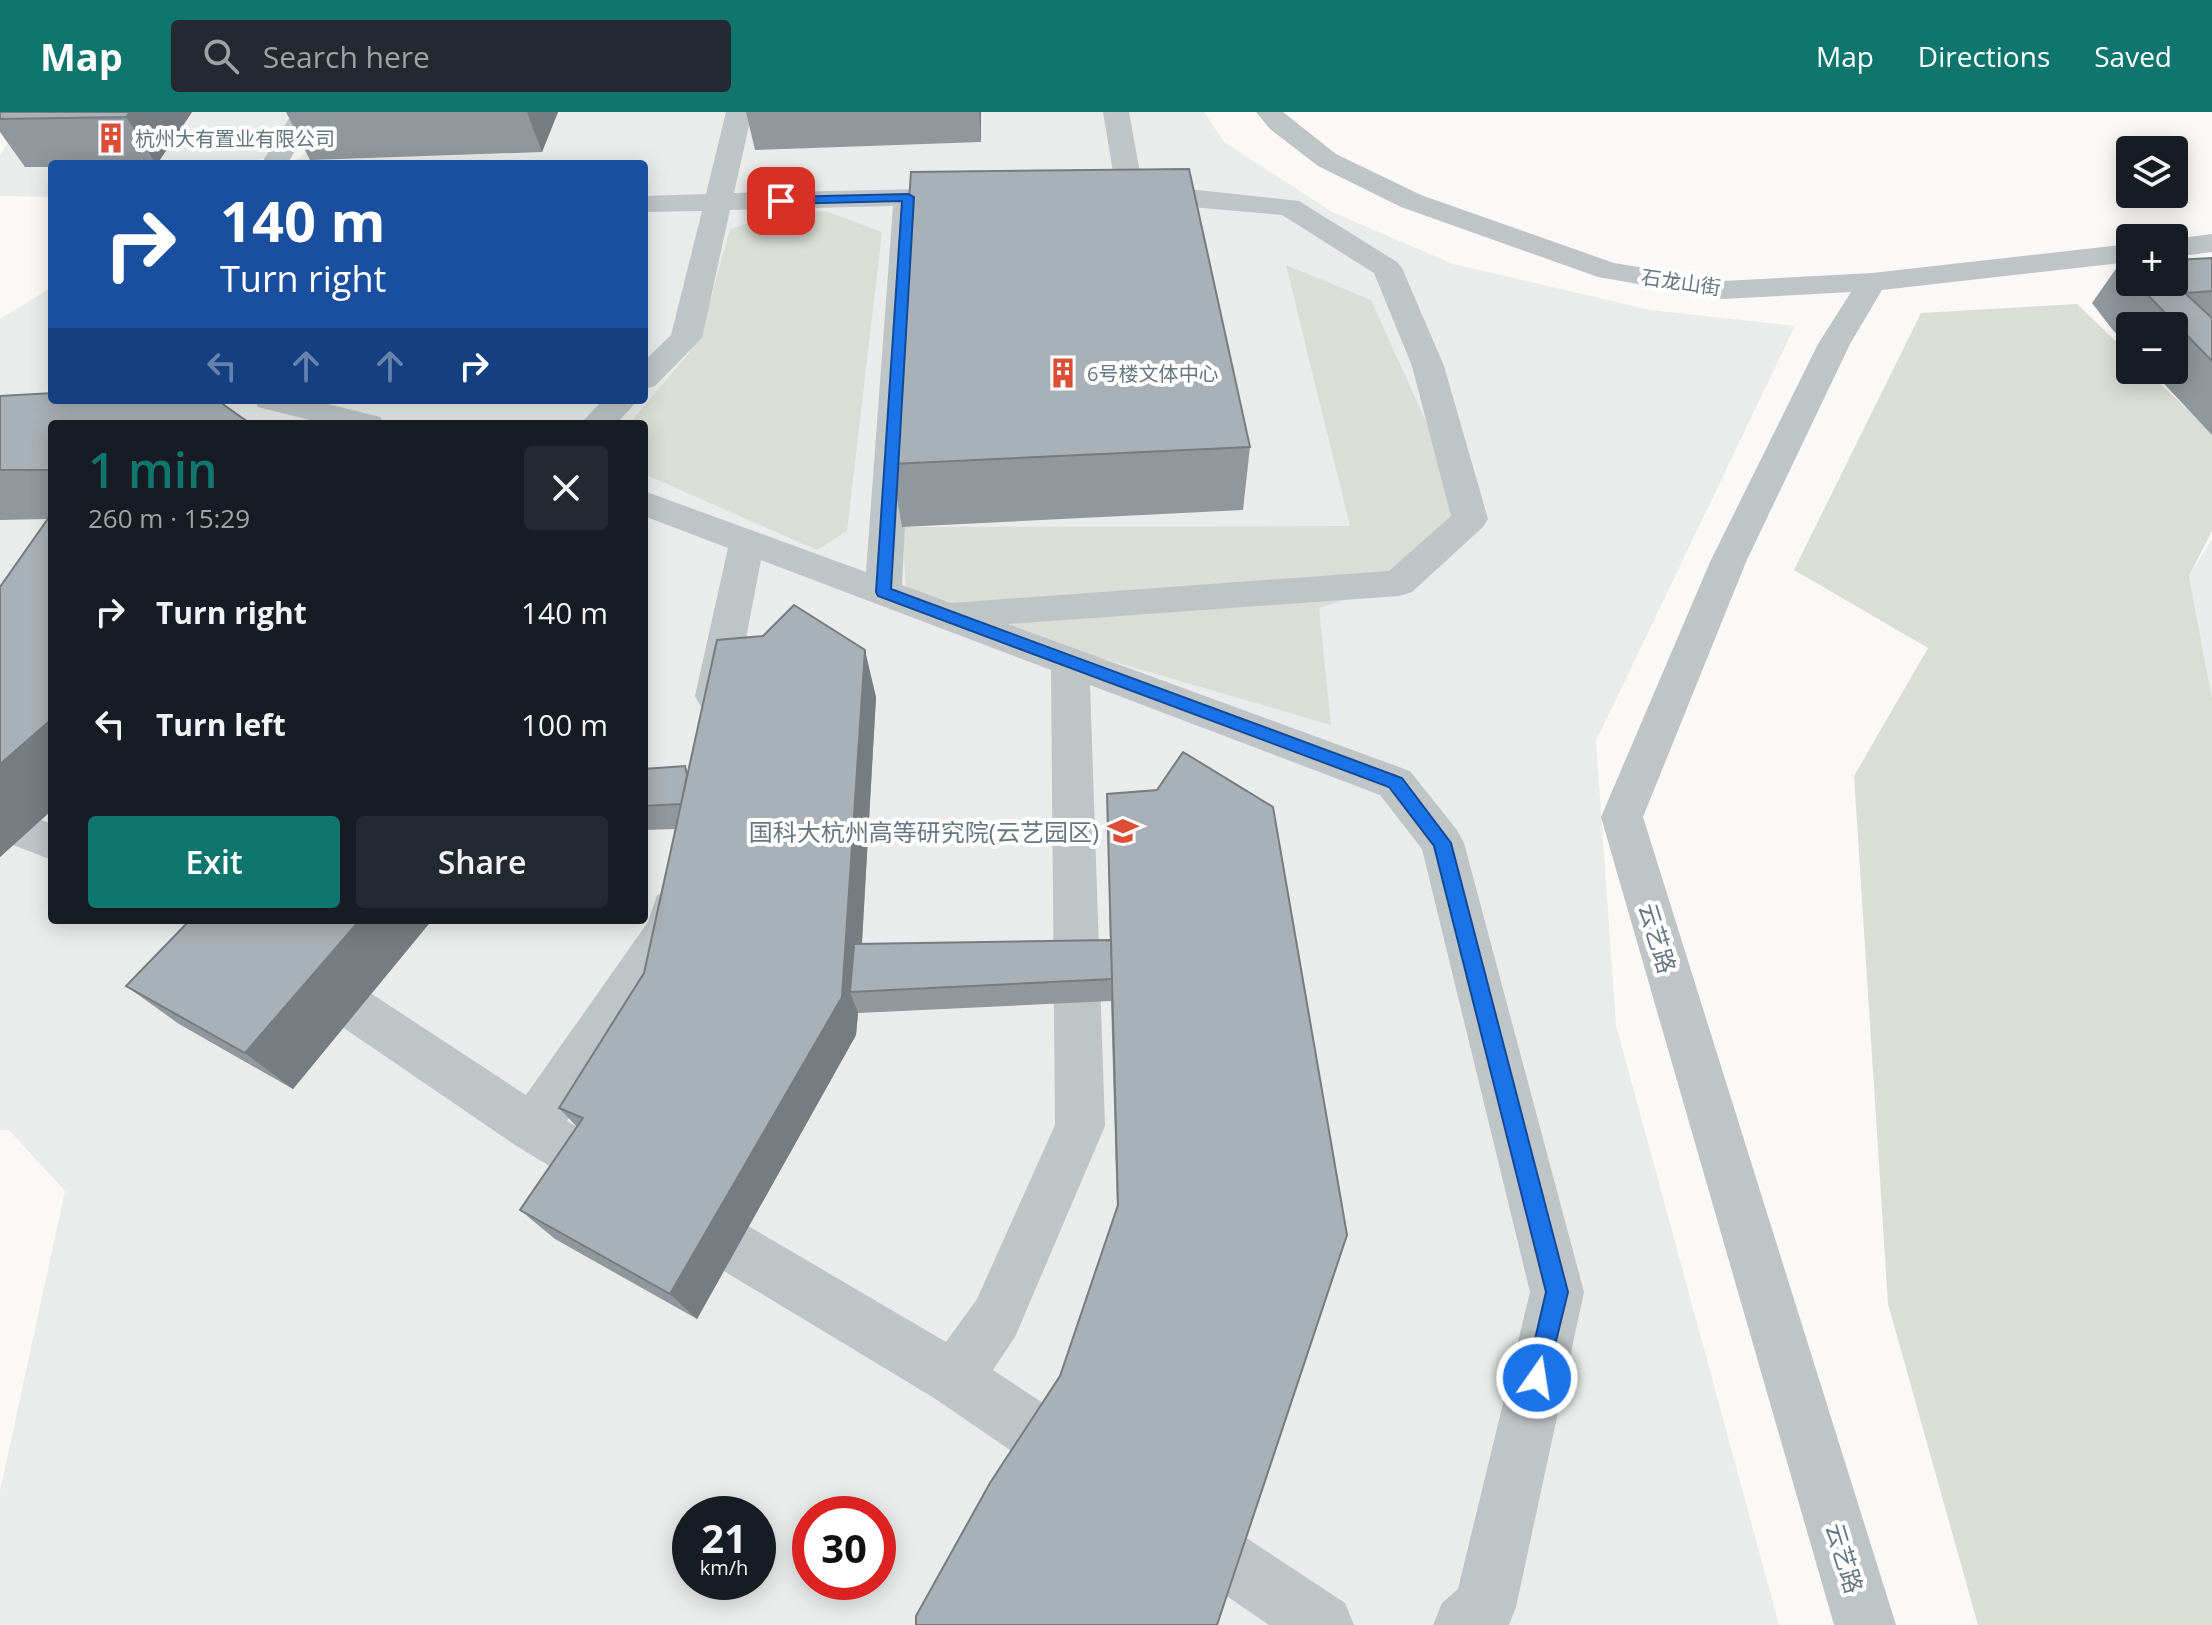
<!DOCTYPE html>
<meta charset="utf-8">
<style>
:root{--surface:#171b24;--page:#242831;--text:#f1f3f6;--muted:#9ea1a6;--accent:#0f766e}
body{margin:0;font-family:"Open Sans","Noto Sans SC",sans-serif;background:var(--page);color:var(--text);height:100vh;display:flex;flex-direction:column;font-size:30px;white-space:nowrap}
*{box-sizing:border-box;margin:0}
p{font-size:26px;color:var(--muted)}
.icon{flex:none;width:44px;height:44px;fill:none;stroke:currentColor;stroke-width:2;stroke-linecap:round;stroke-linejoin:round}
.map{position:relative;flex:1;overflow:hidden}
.side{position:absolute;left:48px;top:308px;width:600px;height:504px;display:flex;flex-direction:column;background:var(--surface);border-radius:8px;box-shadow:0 4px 20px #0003}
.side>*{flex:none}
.guide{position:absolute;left:48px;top:48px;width:600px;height:244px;border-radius:8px;box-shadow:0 4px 20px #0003;background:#1a4fa0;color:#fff;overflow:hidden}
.fabs{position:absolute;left:2116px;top:24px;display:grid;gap:16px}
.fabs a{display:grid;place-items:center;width:72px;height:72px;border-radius:8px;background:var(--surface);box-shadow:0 4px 20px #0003;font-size:40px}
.speed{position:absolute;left:672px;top:1384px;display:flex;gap:16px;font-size:40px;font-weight:700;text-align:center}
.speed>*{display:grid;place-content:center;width:104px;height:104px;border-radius:50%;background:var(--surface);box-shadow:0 4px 20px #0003;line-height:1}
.speed small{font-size:20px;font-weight:400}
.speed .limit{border:12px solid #d22;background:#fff;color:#111}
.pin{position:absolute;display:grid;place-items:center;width:68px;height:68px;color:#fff;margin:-34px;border-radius:16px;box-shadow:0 4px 12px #0006}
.me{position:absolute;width:88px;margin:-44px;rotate:13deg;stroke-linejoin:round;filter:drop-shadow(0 0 6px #0008)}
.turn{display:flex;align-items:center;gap:28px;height:168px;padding:0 40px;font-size:36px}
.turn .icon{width:104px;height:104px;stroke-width:2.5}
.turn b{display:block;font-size:56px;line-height:68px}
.lanes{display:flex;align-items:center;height:76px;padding:0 40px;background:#0003;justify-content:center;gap:40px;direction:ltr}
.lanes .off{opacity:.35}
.round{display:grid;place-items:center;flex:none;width:84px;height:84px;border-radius:8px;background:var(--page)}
.summary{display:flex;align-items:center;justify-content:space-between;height:136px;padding:0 40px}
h1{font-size:48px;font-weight:600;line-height:60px;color:var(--accent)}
.action{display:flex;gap:16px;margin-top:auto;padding:16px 40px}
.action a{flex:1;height:92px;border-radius:8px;background:var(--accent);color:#fff;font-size:32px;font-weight:600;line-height:92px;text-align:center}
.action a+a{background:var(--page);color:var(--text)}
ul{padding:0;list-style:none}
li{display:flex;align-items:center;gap:24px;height:112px;padding:0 40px}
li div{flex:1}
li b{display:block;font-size:30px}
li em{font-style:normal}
header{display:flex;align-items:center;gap:48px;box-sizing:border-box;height:112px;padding:0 40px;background:var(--accent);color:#fff}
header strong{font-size:38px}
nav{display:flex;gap:44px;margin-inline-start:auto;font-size:28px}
.search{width:560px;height:72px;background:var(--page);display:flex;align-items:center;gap:20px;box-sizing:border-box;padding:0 28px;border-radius:8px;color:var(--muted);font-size:30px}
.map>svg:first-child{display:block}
</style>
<header>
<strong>Map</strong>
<div class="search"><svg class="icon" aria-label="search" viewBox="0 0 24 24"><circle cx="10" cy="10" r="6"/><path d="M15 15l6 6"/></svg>Search here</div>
<nav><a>Map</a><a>Directions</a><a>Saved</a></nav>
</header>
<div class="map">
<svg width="2212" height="1513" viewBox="0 0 2212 1513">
<rect width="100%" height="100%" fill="#faf9f8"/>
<path fill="#eaebeb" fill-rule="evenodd" d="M0,0H303L274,44L239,52H52V85L0,84V43L18,17Z
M328,0H1204L1224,30L1332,100L1453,152L1650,198L1795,214L1596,629L1616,913L1779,1513H0V1379L65,1079L9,1018H0V207L52,175V288H644V52H281L301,46ZM52,312H644V808H52ZM690,1402H758V1470H690ZM810,1402H878V1470H810Z
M2212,427V587L2189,464Z"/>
<path fill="#daded7" d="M825,99L882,120L847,419L817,438L644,362V312H629L699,229L730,117L779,101Z
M1286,153L1371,188L1470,407L1399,471L1319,496L1331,613L907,489L902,415L1350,414Z
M2077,192L2130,243V258H2146L2212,321V419L2189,464L2212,587V1513H1978L1888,1192L1854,664L1928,536L1794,458L1921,201Z"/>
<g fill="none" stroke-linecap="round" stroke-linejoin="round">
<path fill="#bfc4c7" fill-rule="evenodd" d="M293,0H319L287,52H261Z
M726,0H752L734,81L969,76L979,78L983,84L979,90L921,93L902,473L951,491L1389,459L1451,404L1412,254L1374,161L1282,103L1088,86L1084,80L1088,74L1115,72L1103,0H1129L1142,72L1299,89L1397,150L1402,156L1444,254L1488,407L1483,415L1412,480L1399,484L1008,512L1410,659L1457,718L1464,731L1584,1180L1516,1495L1509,1513H1433L1442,1491L1458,1477L1530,1180L1422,737L1380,683L1090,573L1105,1014L1015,1225L993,1258L1096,1326L1104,1347L1096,1368L1075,1376L1054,1368L934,1286L666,1124L659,1106L666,1088L685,1080L704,1088L946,1230L977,1187L1055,1013L1051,558L761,448L735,584L729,595L715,599L701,595L695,584L728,436L644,404V379L866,460L893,94L730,98L702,226L655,274L644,277V249L671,223L702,99L644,100V84L706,82Z
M254,288H312L380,305L385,312H326L258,295Z
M603,288H638L616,312H580Z
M0,693L52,712V748L0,728Z
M673,777L689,783L695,796L692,816L567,1009L633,1047L641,1065L633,1083L615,1090L597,1083L515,1033L206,822L199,808H259L526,983L648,810L657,783Z
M1186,1391L1207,1400L1345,1491L1354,1513H1269L1165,1442L1156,1421L1165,1400Z"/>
<path fill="#bfc4c7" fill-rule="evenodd" d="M1256,0H1283L1336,42L1421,83L1614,151L1723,169L1872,161L2130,132V150L1882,178L1850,232L1746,450L1643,705L1896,1513H1834L1601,705L1710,450L1818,232L1851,180L1723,187L1598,165L1401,95L1318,54L1270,17Z
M2212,122V140L2174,145V127Z"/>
</g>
<path fill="#90989d" d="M0,0H192L157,52H52V55H25L0,20Z
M286,0H558L542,40L310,48Z
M746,0H981V30L755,38Z
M2212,146V323L2151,258H2174V214H2130V236L2112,217L2092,191L2120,151H2130V170H2174Z
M0,284L245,308L247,312H52V698L0,745V475L47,407L0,408Z
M1250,335L1243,398L902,415L891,352Z
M876,585L862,832L1110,828L1107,682L1273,695L1060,1264L1117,1097L1111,889L858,901L856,923L697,1207L555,1127L520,1098L577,1015L559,996L644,861L675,717L644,718V657L688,661Z
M190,808H432L293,977L179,912L126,874Z"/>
<path fill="#767c80" d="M130,0H192L157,52H156L126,5Z
M527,0H558L542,40Z
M979,0H981V30Z
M865,538L876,585L859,879L850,880L858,901L856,923L697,1207L670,1182Z
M52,607V698L0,745V652Z
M360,808H432L293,977L245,941Z"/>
<path fill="#a8b1b7" stroke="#767c80" stroke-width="2" d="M0,0H130L126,5L0,7Z
M1189,57L1250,335L891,352L911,60Z
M2212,146V179L2185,181L2212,206V249L2135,170H2174V148Z
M2120,151H2130V164Z
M52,281V288H217L245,308L242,312H52V358H0V284Z
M52,401V607L0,652V475Z
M794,493L865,538L842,885L670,1182L520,1098L583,1006L559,996L644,861L717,528L763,524Z
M1183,640L1273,695L1347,1123L1217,1513H916V1504L990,1371L1060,1264L1118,1093L1107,682L1157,678Z
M685,654L687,663L681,692L644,694V657Z
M190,808H360L245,941L126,874Z
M1111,828L1112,867L850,880L854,832Z"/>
<path fill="#1a73e8" stroke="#114b97" stroke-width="2" d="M908,82L914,85L891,477L1402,666L1451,731L1568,1180L1545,1274L1537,1278L1529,1274L1526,1266L1546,1180L1434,734L1389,675L878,484L876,480L902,89L781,92L776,89L781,85Z"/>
<defs>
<g id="building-bare" transform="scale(2.4)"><path d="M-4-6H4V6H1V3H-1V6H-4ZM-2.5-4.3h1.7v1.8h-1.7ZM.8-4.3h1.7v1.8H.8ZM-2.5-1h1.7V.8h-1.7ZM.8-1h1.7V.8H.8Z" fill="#dc4f36" stroke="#fff" stroke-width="2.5" paint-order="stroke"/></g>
<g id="university-bare" transform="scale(2.4)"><path d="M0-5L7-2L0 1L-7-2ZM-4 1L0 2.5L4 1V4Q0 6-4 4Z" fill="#dc4f36" stroke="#fff" stroke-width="2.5" paint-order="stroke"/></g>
</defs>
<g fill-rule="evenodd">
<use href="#building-bare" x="111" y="26"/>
<use href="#building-bare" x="1063" y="261"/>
<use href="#university-bare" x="1123" y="719"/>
</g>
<g text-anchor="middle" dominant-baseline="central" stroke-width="8" stroke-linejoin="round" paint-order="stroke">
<g font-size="20" fill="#667781" stroke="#fff" text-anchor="start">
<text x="135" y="26">杭州大有置业有限公司</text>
<text x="1087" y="261">6号楼文体中心</text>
</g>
<g font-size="20" fill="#667781" stroke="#fff">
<text transform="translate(1681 170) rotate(8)">石龙山街</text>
</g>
<g font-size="24" fill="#667781" stroke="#fff" text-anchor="end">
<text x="1099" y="719">国科大杭州高等研究院(云艺园区)</text>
</g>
<g font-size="24" fill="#667781" stroke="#fff">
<text transform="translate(1658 826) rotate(73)">云艺路</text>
<text transform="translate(1845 1446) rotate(73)">云艺路</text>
</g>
</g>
</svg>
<div class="fabs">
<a><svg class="icon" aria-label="layers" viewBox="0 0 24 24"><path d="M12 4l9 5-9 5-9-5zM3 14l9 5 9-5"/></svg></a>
<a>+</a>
<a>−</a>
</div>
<div class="speed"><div>21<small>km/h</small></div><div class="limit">30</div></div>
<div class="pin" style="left:781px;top:89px;background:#d93025"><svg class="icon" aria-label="arrive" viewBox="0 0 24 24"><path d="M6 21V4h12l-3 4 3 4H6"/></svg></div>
<svg class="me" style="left:1537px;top:1266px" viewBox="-20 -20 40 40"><circle r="17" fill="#1a73e8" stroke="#fff" stroke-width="3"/><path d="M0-11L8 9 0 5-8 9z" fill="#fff"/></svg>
<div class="guide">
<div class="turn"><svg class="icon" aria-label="right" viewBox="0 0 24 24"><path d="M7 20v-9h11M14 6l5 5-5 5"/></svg><div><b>140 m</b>Turn right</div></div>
<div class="lanes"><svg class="icon off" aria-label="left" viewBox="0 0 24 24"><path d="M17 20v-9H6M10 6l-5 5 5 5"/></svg><svg class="icon off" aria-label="ahead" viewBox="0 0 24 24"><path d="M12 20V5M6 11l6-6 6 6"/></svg><svg class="icon off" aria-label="ahead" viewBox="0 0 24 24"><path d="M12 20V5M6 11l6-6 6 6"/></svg><svg class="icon" aria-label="right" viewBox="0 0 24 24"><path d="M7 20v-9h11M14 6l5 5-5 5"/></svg></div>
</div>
<section class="side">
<div class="summary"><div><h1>1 min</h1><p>260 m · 15:29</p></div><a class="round"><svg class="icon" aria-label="close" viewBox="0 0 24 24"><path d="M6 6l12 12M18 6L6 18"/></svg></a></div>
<ul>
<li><svg class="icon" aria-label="right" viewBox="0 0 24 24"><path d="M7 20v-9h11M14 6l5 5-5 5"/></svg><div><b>Turn right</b></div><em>140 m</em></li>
<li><svg class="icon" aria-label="left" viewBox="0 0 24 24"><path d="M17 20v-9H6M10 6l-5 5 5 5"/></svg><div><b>Turn left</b></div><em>100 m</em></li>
</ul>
<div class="action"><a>Exit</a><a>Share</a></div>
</section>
</div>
